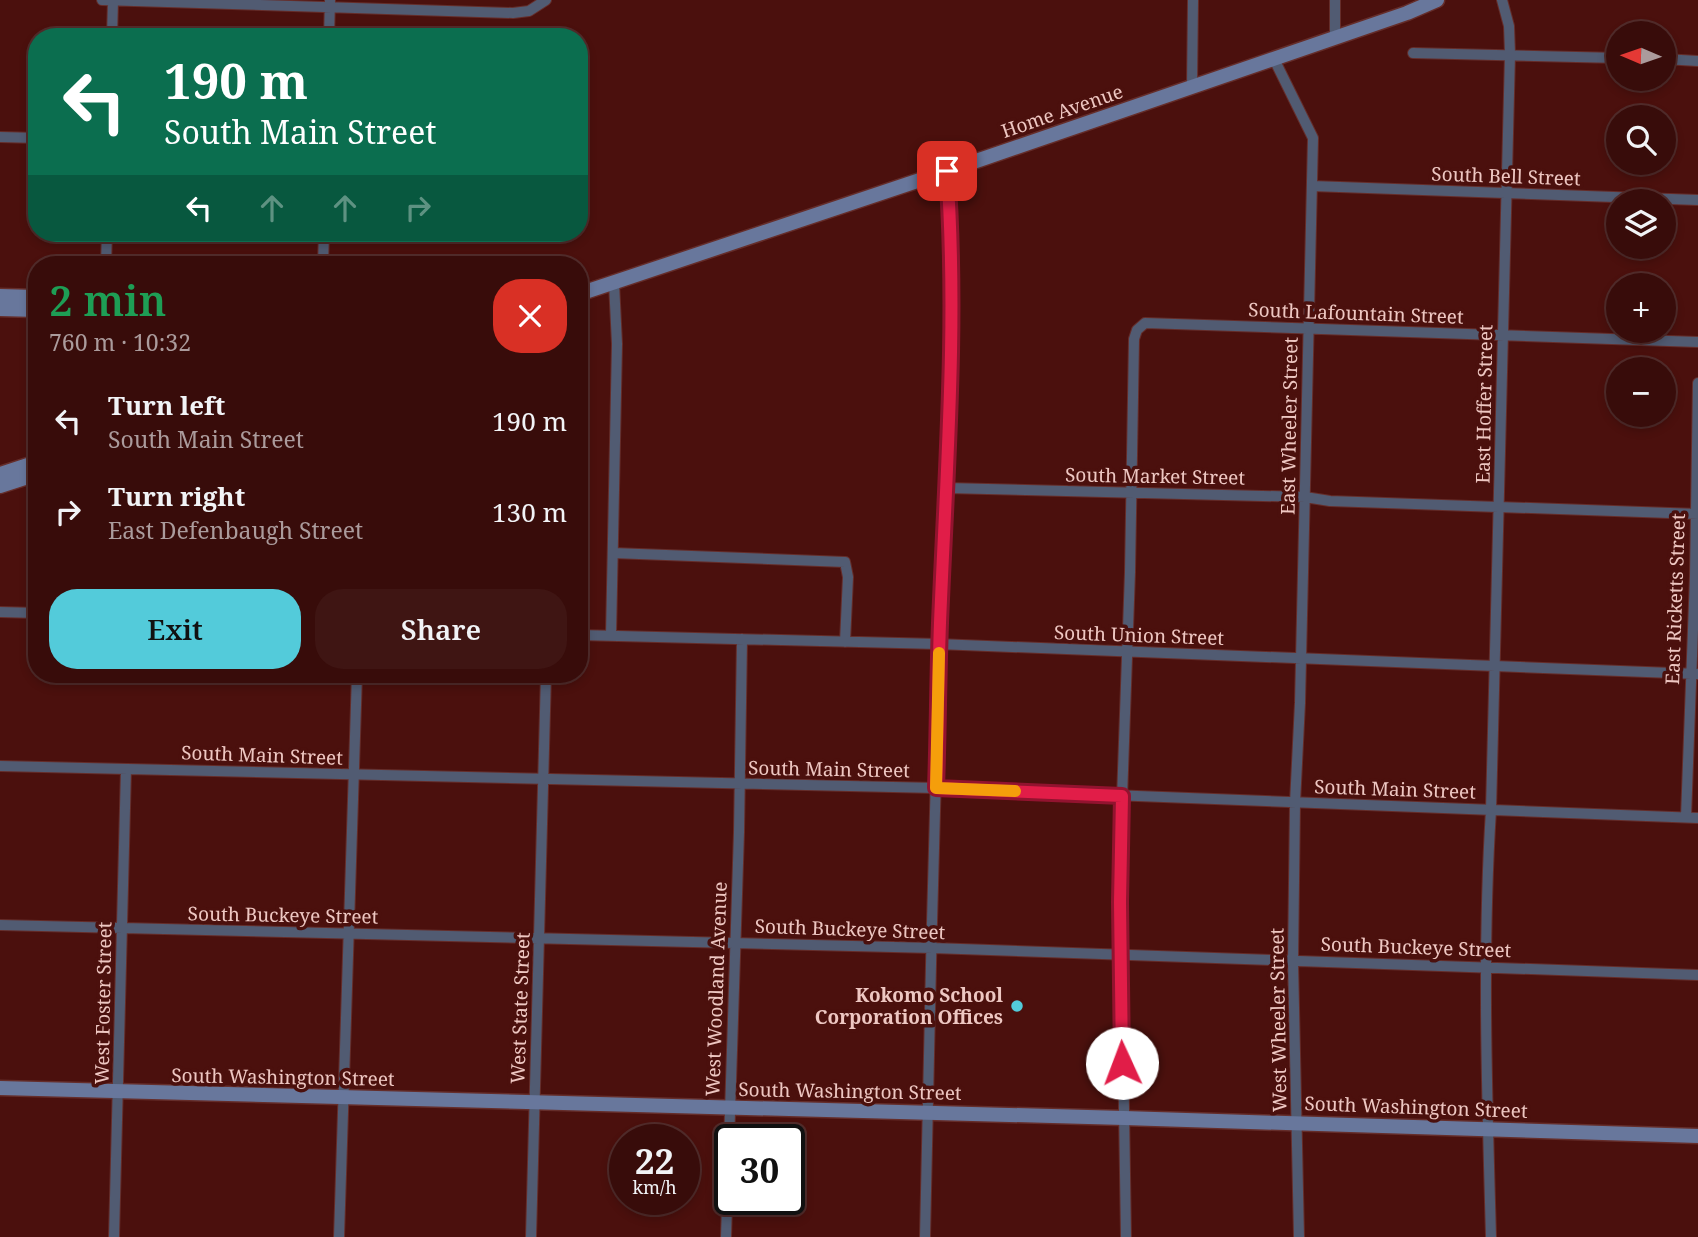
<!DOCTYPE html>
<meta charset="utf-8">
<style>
:root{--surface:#380c0a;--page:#3f1513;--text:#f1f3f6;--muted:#ab9b9c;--line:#522c2b;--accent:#53cbda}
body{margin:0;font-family:"Noto Serif",serif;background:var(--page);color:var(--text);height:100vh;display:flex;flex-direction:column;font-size:26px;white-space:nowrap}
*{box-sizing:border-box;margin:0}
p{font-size:23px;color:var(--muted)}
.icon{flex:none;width:38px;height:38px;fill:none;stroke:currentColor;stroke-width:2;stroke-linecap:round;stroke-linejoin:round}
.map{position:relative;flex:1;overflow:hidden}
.side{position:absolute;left:28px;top:256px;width:560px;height:427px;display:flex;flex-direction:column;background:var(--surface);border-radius:28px;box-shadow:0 4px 10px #0003,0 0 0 2px var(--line)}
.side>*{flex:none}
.banner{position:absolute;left:28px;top:28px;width:560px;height:214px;border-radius:28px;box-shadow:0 4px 10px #0003,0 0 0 2px var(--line);background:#0b6e4f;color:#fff;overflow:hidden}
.needle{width:46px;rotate:272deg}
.tools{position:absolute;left:1606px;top:21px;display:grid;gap:14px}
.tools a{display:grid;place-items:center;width:70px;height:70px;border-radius:50%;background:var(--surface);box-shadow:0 4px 10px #0003,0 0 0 2px var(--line);font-size:35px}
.speed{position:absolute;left:609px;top:1124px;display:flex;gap:14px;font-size:35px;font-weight:700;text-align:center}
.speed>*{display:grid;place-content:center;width:91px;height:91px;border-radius:50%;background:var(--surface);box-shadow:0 4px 10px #0003,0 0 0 2px var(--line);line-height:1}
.speed small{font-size:18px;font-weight:400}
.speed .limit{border:4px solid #111;border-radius:10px;background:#fff;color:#111}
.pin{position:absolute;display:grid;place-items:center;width:60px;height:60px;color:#fff;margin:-30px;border-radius:14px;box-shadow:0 4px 10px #0006}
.me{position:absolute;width:77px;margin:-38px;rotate:358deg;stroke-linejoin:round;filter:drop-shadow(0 0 5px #0008)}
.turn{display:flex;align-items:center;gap:24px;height:147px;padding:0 21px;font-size:32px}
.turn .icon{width:91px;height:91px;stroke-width:2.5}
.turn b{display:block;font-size:49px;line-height:60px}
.lanes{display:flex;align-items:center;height:66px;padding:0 21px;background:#0003;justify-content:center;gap:35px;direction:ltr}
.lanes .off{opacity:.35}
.round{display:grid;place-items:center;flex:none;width:74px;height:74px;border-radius:28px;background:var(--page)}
.summary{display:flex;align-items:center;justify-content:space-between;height:119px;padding:0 21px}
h1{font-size:42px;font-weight:600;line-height:52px;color:#1e9e55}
.primary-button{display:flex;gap:14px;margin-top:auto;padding:14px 21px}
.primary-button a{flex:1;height:80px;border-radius:28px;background:var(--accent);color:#111;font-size:28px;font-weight:600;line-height:80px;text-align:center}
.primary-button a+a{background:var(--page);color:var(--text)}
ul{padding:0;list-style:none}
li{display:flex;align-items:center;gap:21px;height:91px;padding:0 21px}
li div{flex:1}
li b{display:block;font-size:26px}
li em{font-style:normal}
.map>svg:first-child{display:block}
</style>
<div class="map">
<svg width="1698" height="1237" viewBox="0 0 1698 1237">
<rect width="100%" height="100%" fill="#4b100d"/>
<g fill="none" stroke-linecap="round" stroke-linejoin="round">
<g stroke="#652d2a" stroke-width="12">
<path id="street" d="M102,0L513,13L529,11L546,0
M1335,0V38
M112,37L113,0
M329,37L330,0
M1413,53L1619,58
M1274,59L1313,138L1300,703L1295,803L1293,961L1299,1237
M1664,59L1698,61
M1192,87L1193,0
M0,137L37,138
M1312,186L1698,200
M106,264L107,233
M323,264L324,233
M947,488L1305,497L1330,501L1698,514
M613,553L845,562L848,577L845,642
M0,612L37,613
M579,635L938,644L1698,674
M611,636L617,344L614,283
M0,766L936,788L1698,818
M1686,817L1695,576L1698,383
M0,925L933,948L1698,975
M114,1237L126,769
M339,1237L357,674
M531,1237L546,674
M726,1237L739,832L742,639
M925,1237C929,1033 934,830 940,626C944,475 958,323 947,171
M1126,1237L1120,855L1130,572L1134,339L1137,330L1145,323L1698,342
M1491,1237C1487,1095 1482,952 1491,810L1510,54L1509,26L1502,0"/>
</g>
<g stroke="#652d2a" stroke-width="17">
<path id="secondary" d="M579,294L947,171L1407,13L1437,0
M0,296L37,297
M0,309L37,310
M0,474L37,462
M0,486L37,474
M0,1088L1124,1118L1698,1136"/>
</g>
<use href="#street" stroke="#515b72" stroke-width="10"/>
<use href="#secondary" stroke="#68779c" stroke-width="14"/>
</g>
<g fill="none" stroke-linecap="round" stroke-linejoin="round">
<g stroke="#92132f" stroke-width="18">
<path id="route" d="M947,171C958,322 946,473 940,623C938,678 938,733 936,788L1122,796L1120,902L1122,1063"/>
</g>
<use href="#route" stroke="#e11d48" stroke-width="12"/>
<path stroke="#f59e0b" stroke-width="12" d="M939,653L936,788L1015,791"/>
</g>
<circle fill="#53cbda" stroke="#4b100d" stroke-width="2.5" cx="1017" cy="1006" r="7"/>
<g text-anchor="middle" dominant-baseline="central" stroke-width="7" stroke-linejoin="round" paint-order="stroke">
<g font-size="19" fill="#eec7c2" stroke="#4b100d">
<text transform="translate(1062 111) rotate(-19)">Home Avenue</text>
<text transform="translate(1506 176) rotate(2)">South Bell Street</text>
<text transform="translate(1356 313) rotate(2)">South Lafountain Street</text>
<text transform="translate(1484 404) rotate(-89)">East Hoffer Street</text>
<text transform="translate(1289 426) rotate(-89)">East Wheeler Street</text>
<text transform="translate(1155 476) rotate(1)">South Market Street</text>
<text transform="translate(1675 599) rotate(-88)">East Ricketts Street</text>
<text transform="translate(1139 635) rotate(2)">South Union Street</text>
<text transform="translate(262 755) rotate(2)">South Main Street</text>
<text transform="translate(829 769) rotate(1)">South Main Street</text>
<text transform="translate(1395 789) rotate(2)">South Main Street</text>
<text transform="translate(283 915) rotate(1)">South Buckeye Street</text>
<text transform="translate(850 929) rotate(2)">South Buckeye Street</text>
<text transform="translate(1416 947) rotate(2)">South Buckeye Street</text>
<text transform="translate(716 989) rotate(-88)">West Woodland Avenue</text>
<text transform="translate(103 1003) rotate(-89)">West Foster Street</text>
<text transform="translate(520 1008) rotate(-88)">West State Street</text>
<text transform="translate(1278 1020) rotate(-91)">West Wheeler Street</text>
<text transform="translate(283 1077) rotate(1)">South Washington Street</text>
<text transform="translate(850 1091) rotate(1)">South Washington Street</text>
<text transform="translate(1416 1107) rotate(2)">South Washington Street</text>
</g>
<g font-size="19" font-weight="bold" fill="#eec7c2" stroke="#4b100d" text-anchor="end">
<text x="1003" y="995">Kokomo School<tspan x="1003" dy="22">Corporation Offices</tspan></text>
</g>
</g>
</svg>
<div class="tools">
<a><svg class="needle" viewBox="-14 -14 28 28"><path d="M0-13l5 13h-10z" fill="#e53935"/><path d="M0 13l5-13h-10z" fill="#ab9b9c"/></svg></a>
<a><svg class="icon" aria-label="search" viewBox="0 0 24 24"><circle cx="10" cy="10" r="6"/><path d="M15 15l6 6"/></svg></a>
<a><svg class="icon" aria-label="layers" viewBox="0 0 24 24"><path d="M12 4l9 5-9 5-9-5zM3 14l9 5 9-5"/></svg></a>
<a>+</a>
<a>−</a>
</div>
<div class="speed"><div>22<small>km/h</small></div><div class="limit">30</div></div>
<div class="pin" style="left:947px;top:171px;background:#d93025"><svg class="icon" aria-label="arrive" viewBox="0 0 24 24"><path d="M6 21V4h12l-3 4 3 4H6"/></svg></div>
<svg class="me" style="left:1122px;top:1063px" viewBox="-20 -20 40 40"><circle r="19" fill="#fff"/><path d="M0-13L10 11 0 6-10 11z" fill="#e11d48"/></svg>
<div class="banner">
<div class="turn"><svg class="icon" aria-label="left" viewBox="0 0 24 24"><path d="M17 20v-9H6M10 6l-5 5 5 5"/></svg><div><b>190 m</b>South Main Street</div></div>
<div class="lanes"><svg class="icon" aria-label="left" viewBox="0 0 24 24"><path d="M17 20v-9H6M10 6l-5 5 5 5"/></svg><svg class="icon off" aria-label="ahead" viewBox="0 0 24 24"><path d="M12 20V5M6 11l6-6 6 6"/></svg><svg class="icon off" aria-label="ahead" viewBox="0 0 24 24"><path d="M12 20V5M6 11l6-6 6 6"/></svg><svg class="icon off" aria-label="right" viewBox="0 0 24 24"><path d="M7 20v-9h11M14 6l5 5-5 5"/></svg></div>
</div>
<section class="side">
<div class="summary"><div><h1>2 min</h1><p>760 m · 10:32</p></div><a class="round" style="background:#d93025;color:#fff"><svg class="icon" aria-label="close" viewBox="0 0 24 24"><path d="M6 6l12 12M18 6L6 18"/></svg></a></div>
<ul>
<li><svg class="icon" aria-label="left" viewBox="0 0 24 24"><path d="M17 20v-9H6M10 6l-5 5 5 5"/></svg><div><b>Turn left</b><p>South Main Street</p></div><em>190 m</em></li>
<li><svg class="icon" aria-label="right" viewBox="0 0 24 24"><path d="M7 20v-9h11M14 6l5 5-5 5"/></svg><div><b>Turn right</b><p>East Defenbaugh Street</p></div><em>130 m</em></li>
</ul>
<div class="primary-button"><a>Exit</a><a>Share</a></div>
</section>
</div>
